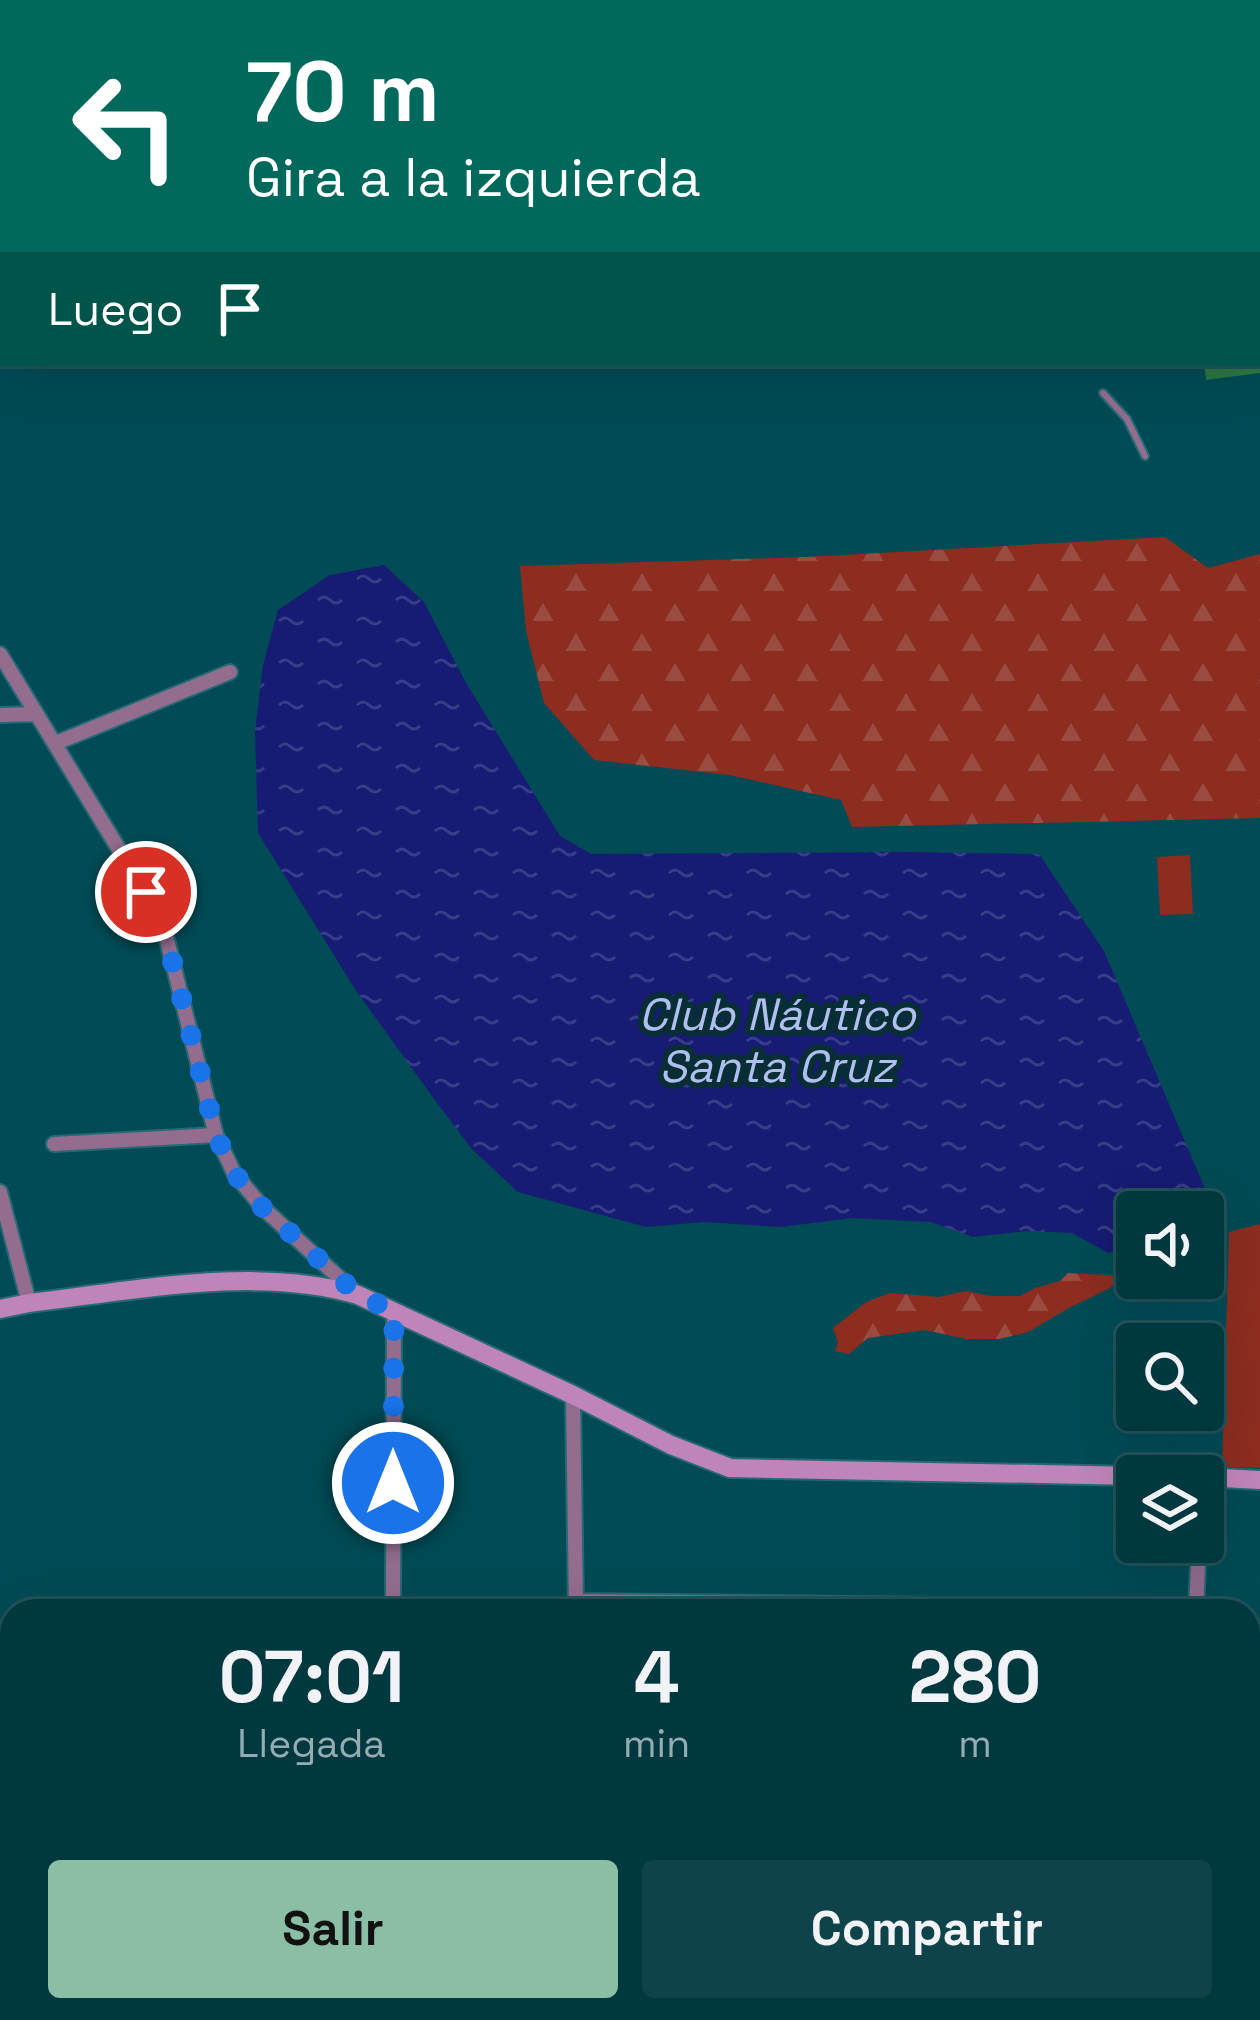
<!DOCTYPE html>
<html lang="es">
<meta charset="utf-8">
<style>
:root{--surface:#003840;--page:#0e434b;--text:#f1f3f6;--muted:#95acb1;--line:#225259;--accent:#8abfa5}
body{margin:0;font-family:"Space Grotesk",sans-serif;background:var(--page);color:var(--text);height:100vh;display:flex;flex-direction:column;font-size:45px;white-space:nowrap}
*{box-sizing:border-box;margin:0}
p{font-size:39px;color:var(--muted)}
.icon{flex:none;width:66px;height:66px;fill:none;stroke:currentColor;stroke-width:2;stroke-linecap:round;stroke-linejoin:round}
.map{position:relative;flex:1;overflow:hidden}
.sheet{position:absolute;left:0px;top:1599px;width:1260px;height:423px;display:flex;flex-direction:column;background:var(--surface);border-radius:36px 36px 0 0;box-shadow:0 12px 48px #0002,0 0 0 3px var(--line)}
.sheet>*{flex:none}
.hud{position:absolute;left:0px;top:0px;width:1260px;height:366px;box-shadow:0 12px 48px #0002,0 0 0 3px var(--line);background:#00695c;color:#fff;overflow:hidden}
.controls{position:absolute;left:1116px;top:1191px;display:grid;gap:24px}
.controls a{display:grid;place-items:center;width:108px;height:108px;border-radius:12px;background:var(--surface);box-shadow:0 12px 48px #0002,0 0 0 3px var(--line);font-size:60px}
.pin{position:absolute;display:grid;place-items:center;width:102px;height:102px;color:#fff;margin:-51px;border:6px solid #fff;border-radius:50%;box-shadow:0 3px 12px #0007}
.me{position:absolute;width:132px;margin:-66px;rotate:0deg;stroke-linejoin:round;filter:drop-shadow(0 0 9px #0008)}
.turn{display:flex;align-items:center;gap:42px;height:252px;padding:0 48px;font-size:54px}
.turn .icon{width:156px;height:156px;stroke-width:2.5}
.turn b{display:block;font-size:84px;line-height:102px}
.then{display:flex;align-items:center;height:114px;padding:0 48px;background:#0003;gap:24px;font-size:45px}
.eta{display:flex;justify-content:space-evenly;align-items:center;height:204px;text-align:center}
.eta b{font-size:72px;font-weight:600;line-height:84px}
.button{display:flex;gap:24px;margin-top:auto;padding:24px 48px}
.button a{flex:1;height:138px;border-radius:12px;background:var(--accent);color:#111;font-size:48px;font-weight:600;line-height:138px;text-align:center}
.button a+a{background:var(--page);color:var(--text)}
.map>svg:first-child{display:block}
</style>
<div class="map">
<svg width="1260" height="2020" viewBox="0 0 1260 2020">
<defs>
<pattern id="forest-firs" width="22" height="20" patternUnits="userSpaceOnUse" patternTransform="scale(3)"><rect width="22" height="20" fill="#8c2d20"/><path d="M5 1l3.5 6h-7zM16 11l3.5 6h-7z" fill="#9b4c41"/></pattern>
<pattern id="water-ripples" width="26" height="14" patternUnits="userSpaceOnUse" patternTransform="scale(3)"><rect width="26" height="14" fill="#171b73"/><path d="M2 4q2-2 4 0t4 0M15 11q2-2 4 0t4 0" fill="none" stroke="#373d88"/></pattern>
</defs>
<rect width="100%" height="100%" fill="#004b55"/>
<path fill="#8c2d20" d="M1190,855L1193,914L1160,915L1157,857Z
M1260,1224V1468L1222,1467L1229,1232Z"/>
<path fill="url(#forest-firs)" d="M1165,537L1208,568L1260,554V818L852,827L841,800L729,775L594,760L544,703L526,631L520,566L806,557Z
M1068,1273L1123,1276L1110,1288L1069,1308L1028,1332L999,1339H966L925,1330L868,1338L849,1354L835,1351L838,1342L833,1328L866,1302L890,1293L939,1297L965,1291L992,1296H1020L1035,1288L1060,1281Z"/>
<path fill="url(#water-ripples)" d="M384,565L424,602L466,683L560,836L591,854L909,852L1039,854L1104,951L1217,1217L1203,1221V1212H1137V1243L1108,1253L1072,1233L1028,1231L973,1237L931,1222L852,1218L781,1227L705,1222L646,1227L518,1192L471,1148L434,1099L355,989L258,833L255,731L263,665L278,610L330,575Z"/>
<path fill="#2c7643" d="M1204,363H1260V373L1206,380Z"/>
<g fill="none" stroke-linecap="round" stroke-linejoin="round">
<g stroke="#246973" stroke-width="10">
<path id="lane" d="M1103,393L1127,419L1145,456"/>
</g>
<g stroke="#246973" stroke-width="18">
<path id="street" d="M0,654L162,920L216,1135L234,1173L263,1208L358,1295
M0,715L35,714
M56,743L230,672
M54,1144L216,1135
M0,1192L29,1303
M573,1395L576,1611
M576,1601L1196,1608
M393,1611L394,1311
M1196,1611L1199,1542
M0,1645H12
M0,1882L12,1932
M28,2010L31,2020
M1195,2010L1196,2020
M388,2020L389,2010
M571,2020L572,2010"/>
</g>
<g stroke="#246973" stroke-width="22">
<path id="secondary" d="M0,1309L29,1303C133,1291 256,1265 358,1295L573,1395L671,1445L730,1468L1137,1476
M1203,1477L1260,1480"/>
</g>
<path stroke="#46858e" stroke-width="3" stroke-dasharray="9 6" stroke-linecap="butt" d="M64,0L66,3"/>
<use href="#lane" stroke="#926d8e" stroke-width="6"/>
<use href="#street" stroke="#926d8e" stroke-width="14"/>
<use href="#secondary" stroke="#bf84b8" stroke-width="18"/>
</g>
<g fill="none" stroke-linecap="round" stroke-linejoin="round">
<path stroke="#1a73e8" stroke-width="21" stroke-dasharray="0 37.8" d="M146,892L162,920L216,1135L234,1173L263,1208L358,1295L394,1311L393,1483"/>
</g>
<g text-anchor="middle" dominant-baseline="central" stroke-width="12" stroke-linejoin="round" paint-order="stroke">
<g font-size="45" font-style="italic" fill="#afbfef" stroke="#062e34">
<text x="777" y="1014">Club Náutico<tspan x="777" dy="52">Santa Cruz</tspan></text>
</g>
</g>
</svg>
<div class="controls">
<a><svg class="icon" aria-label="sound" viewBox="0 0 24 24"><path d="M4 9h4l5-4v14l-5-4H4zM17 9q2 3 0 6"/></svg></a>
<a><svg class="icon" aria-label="search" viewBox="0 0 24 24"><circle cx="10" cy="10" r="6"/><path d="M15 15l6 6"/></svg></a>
<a><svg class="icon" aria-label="layers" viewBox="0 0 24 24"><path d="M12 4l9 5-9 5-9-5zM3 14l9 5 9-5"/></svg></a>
</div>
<div class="pin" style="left:146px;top:892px;background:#d93025"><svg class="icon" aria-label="arrive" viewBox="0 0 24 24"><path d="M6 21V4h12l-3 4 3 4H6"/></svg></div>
<svg class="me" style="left:393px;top:1483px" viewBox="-20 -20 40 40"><circle r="17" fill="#1a73e8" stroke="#fff" stroke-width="3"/><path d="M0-11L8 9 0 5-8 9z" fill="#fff"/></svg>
<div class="hud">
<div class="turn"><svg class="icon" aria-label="left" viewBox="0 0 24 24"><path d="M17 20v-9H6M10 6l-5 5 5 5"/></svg><div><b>70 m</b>Gira a la izquierda</div></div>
<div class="then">Luego<svg class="icon" aria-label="arrive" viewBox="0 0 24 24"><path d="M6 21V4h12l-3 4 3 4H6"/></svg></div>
</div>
<section class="sheet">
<div class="eta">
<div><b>07:01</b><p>Llegada</p></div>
<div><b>4</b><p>min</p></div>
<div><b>280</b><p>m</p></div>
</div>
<div class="button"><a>Salir</a><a>Compartir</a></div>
</section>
</div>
